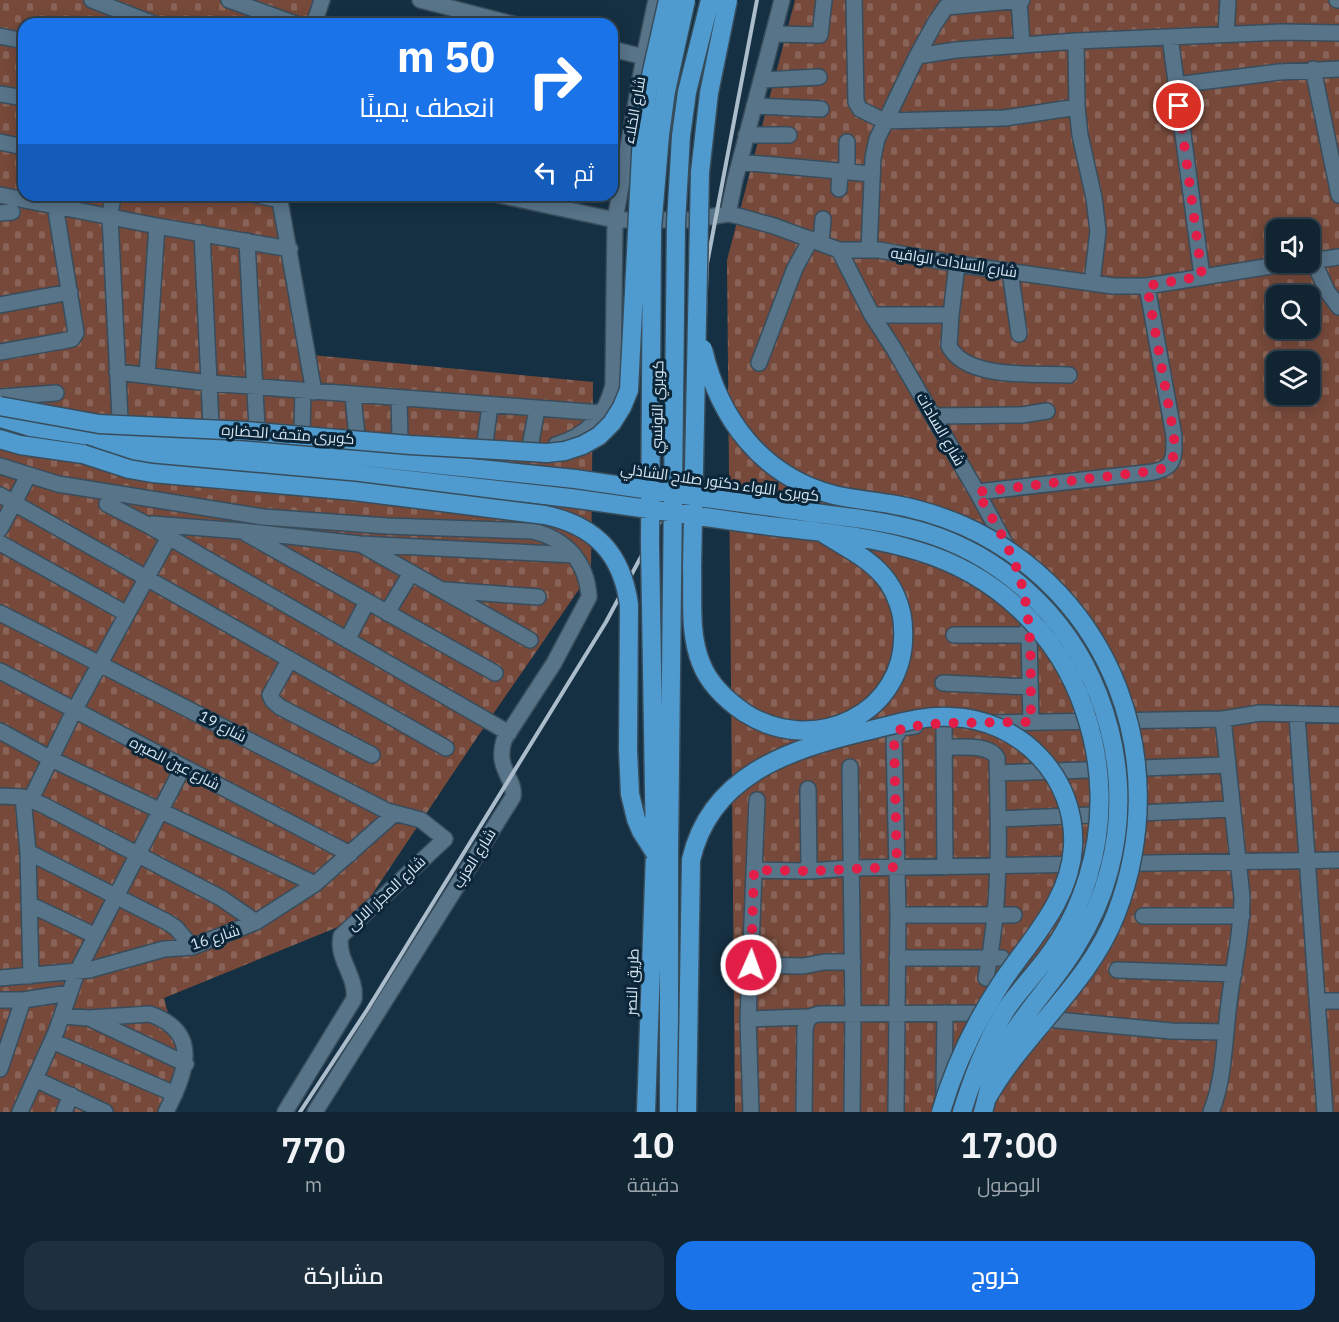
<!DOCTYPE html>
<html lang="ar">
<meta charset="utf-8">
<style>
:root{--surface:#102432;--page:#1e303e;--text:#f1f3f6;--muted:#9ca4ac;--line:#30414d;--accent:#1a73e8}
body{margin:0;font-family:"IBM Plex Sans",Cairo,sans-serif;background:var(--page);color:var(--text);direction:rtl;height:100vh;display:flex;flex-direction:column;font-size:22px;white-space:nowrap}
*{box-sizing:border-box;margin:0}
p{font-size:20px;color:var(--muted)}
.icon{flex:none;width:33px;height:33px;fill:none;stroke:currentColor;stroke-width:2;stroke-linecap:round;stroke-linejoin:round}
.map{position:relative;height:1112px;overflow:hidden;direction:ltr}
.side{display:flex;flex-direction:column;background:var(--surface);flex:1}
.side>*{flex:none}
.top-card{position:absolute;left:18px;top:18px;width:600px;height:183px;border-radius:18px;box-shadow:0 3px 15px #0003,0 0 0 2px var(--line);direction:rtl;background:#1a73e8;color:#fff;overflow:hidden}
.controls{position:absolute;left:1266px;top:219px;display:grid;gap:12px}
.controls a{display:grid;place-items:center;width:54px;height:54px;border-radius:12px;background:var(--surface);box-shadow:0 3px 15px #0003,0 0 0 2px var(--line);font-size:30px}
.pin{position:absolute;display:grid;place-items:center;width:51px;height:51px;color:#fff;margin:-26px;border:3px solid #fff;border-radius:50%;box-shadow:0 2px 6px #0007}
.me{position:absolute;width:66px;margin:-33px;rotate:2deg;stroke-linejoin:round;filter:drop-shadow(0 0 4px #0008)}
.turn{display:flex;align-items:center;gap:21px;height:126px;padding:0 24px;font-size:27px}
.turn .icon{width:78px;height:78px;stroke-width:2.5}
.turn b{display:block;font-size:42px;line-height:51px}
.then{display:flex;align-items:center;height:57px;padding:0 24px;background:#0003;gap:12px;font-size:22px}
.eta{display:flex;justify-content:space-evenly;align-items:center;height:102px;text-align:center}
.eta b{font-size:36px;font-weight:600;line-height:42px}
.action{display:flex;gap:12px;margin-top:auto;padding:12px 24px}
.action a{flex:1;height:69px;border-radius:18px;background:var(--accent);color:#fff;font-size:24px;font-weight:600;line-height:69px;text-align:center}
.action a+a{background:var(--page);color:var(--text)}
.map>svg:first-child{display:block}
</style>
<div class="map">
<svg width="1339" height="1112" viewBox="0 0 1339 1112">
<defs>
<pattern id="cemetery-stones" width="16" height="16" patternUnits="userSpaceOnUse" patternTransform="scale(1.5)"><rect width="16" height="16" fill="#76493a"/><path d="M2 7V4a2 2 0 0 1 4 0v3zM10 15v-3a2 2 0 0 1 4 0v3z" fill="#896357"/></pattern>
</defs>
<rect width="100%" height="100%" fill="#153042"/>
<path fill="url(#cemetery-stones)" fill-rule="evenodd" d="M0,0H317L312,24H24V195H282L312,355L593,382L591,572L478,736L355,920L164,998L186,1081L168,1112H0Z
M795,0H1339V1112H735L727,260ZM1276,230H1310V262H1276ZM1276,296H1310V328H1276ZM1276,362H1310V394H1276Z"/>
<g fill="none" stroke-linecap="round" stroke-linejoin="round">
<g stroke="#384d5c" stroke-width="18">
<path id="minor" d="M92,0L154,24
M229,0L296,24
M420,0L513,24
M854,0L856,102L860,109L884,121L1005,118L1077,107
M1019,0L1022,45
M1337,0H1339
M314,24L322,0
M773,34L820,35L824,0
M1226,34L1228,0
M0,36L24,41
M1170,37L1202,276
M1076,41L1077,107L1080,135L1094,198L1098,231L1092,283
M612,49L644,57
M917,56L935,23L946,7L1022,0
M1313,69L1339,195
M761,80L819,77
M1176,85L1279,72L1339,69
M0,94L24,98
M754,106L821,109
M746,135H789
M0,142L24,147
M847,142V172
M740,162L872,174
M839,189L840,171
M0,195L157,226L290,249
M113,195L110,217L120,418
M256,195L280,200
M279,195L314,392
M499,195L615,220H690L728,214L738,216L774,226L839,250H879L957,264L1113,286H1147L1296,262
M0,213L12,212
M728,214L735,180L782,0
M202,233L211,425
M247,241L257,428
M821,243L823,219
M839,250L872,315L894,349L977,492L1013,558L1022,591
M869,250L873,158L877,139L917,56L956,50L1076,41L1281,32L1339,33
M1313,260L1327,291L1339,307
M1310,261L1339,257
M1010,271L1019,334
M0,305L70,292
M872,315H951L957,264
M951,315L949,346C966,380 1035,373 1069,375
M0,352L68,340L72,339L76,333L55,205
M759,363L795,268L811,239
M117,372L209,383L602,413
M147,375L157,226
M353,396L357,436
M0,397L56,393
M399,399L400,439
M933,416L1022,415L1047,411
M302,432L303,391
M485,443L490,406
M556,445C587,436 606,416 613,385L615,220L644,57L656,0
M530,447L537,409
M0,466L58,484L263,517L387,526L533,531C566,539 587,562 589,597L554,663L504,740C495,770 516,778 513,797L315,1112
M977,492L1153,472C1176,467 1174,457 1174,436L1147,286
M0,495L446,748
M107,504L146,524L509,733
M152,524L242,531L360,544L574,555
M0,529L28,476
M247,534L495,673
M0,543L127,614
M362,545L530,640
M445,590L538,597
M0,613L387,811L421,820L445,839L341,936C336,959 357,976 354,999L285,1112
M387,613L411,573
M1027,614L1029,635L1031,722
M954,635H1029
M347,640L367,602
M290,659L270,695L273,701L280,707L372,755
M0,671L350,854
M943,683L1030,687
M1297,715L1325,1112
M1223,719L1260,713L1339,715
M989,723L1223,719L1242,897C1242,933 1233,968 1229,1003C1224,1040 1225,1077 1211,1112
M944,724L945,867
M0,731L51,759L315,884
M944,747C960,748 989,743 997,758C999,833 1001,904 986,978
M850,767L853,1013L852,1112
M998,773L1227,765
M808,789L809,871
M0,796L23,797L43,805L221,898L256,922
M23,797L28,852L31,976
M31,799L74,711L169,537
M999,819L1232,809
M28,852L167,922L176,928L192,947
M754,870L809,871L851,868L1339,860
M29,904L96,936
M898,915H1014
M1143,916H1242
M897,958H1002
M751,965L803,966L824,962H853
M1117,970L1234,974
M0,978L89,970L164,949L192,947L256,922L315,884L394,814
M0,1000H23
M1317,1001H1339
M62,1016L89,1018L150,1014C203,1033 185,1074 166,1112
M89,1018L186,1064
M1036,1018L1171,1031L1225,1032
M748,1019L809,1017
M52,1041L175,1094
M0,1069L23,1000L69,993
M35,1079L105,1112
M944,1094L945,1013
M20,1112L56,1032L77,972L183,767
M64,1112L71,1095
M751,1112L748,1019L757,800
M804,1112L805,1029C807,1019 809,1016 819,1014L991,1013
M896,1112L898,915L894,739L901,728L915,726"/>
</g>
<g stroke="#384d5c" stroke-width="21">
<path id="highway" d="M0,418L31,427L104,438L356,456L575,479
M0,439L20,445L83,454L354,474L570,498
M646,1112L655,853
M669,1112V854"/>
</g>
<use href="#minor" stroke="#587489" stroke-width="15"/>
<use href="#highway" stroke="#4f9ace" stroke-width="18"/>
<path stroke="#abbcca" stroke-width="4" d="M300,1112L367,1010L606,622L700,447L707,264L757,0"/>
<g stroke="#384d5c" stroke-width="21" stroke-linecap="butt">
<path id="highway-bridge" d="M728,0L709,93L700,172L692,568C693,598 689,634 701,663C709,684 726,700 745,713C814,757 908,714 903,629C903,613 897,595 888,582C872,559 846,548 823,533
M703,349C719,418 761,476 834,495C852,499 871,501 890,504C915,508 941,516 964,526C1114,594 1174,763 1116,914C1088,986 1023,1033 986,1100
M0,406L99,424L246,431L410,445L547,453L565,451L583,445L599,436L612,423L622,407L629,390L642,134L648,89L668,0
M83,454L129,469L152,473L354,491L545,515C596,526 622,554 629,605L628,750L630,794L636,819L641,831L655,853
M575,479C643,489 711,499 779,508C824,515 872,518 916,530C998,552 1067,614 1098,694C1120,750 1125,812 1109,871C1102,898 1090,924 1075,948C1053,984 1022,1014 1002,1052C991,1071 989,1092 983,1112
M570,498C636,507 703,517 770,526C819,532 871,536 918,551C995,574 1058,632 1084,709C1103,763 1105,822 1088,877C1079,906 1065,935 1046,959C1033,976 1019,991 1007,1008C987,1040 973,1076 962,1112
M655,853L650,544L652,229L660,135L666,91L686,0
M669,854L676,223L681,136L687,92L710,0
M687,1112L691,860C710,776 788,750 862,732C891,726 920,715 951,717C1020,719 1077,777 1073,847C1070,902 1028,942 1000,985C974,1025 954,1067 941,1112"/>
</g>
<use href="#highway-bridge" stroke="#4f9ace" stroke-width="18"/>
</g>
<g fill="none" stroke-linecap="round" stroke-linejoin="round">
<path stroke="#e11d48" stroke-width="10" stroke-dasharray="0 18" d="M751,965L754,870L809,871L897,867L894,739L898,731L905,727L944,723L1031,722C1030,668 1035,608 1012,557C1003,535 989,513 977,492L1153,471C1176,467 1174,457 1174,436L1147,286L1202,276L1179,106"/>
</g>
<g text-anchor="middle" dominant-baseline="central" stroke-width="6" stroke-linejoin="round" paint-order="stroke">
<g font-size="15" fill="#d6e5f1" stroke="#0b2638">
<text transform="translate(634 110) rotate(-80)">شارع الخلاء</text>
<text transform="translate(954 262) rotate(9)">شارع السادات الواقيه</text>
<text transform="translate(657 407) rotate(-89)">كوبري التونسي</text>
<text transform="translate(941 429) rotate(60)">شارع السادات</text>
<text transform="translate(288 434) rotate(4)">كوبرى متحف الحضاره</text>
<text transform="translate(720 482) rotate(8)">كوبرى اللواء دكتور صلاح الشاذلي</text>
<text transform="translate(223 726) rotate(27)">شارع 19</text>
<text transform="translate(175 763) rotate(27)">شارع عين الصيره</text>
<text transform="translate(474 858) rotate(-58)">شارع العزب</text>
<text transform="translate(386 893) rotate(-43)">شارع المجزر الالى</text>
<text transform="translate(215 937) rotate(-18)">شارع 16</text>
<text transform="translate(632 982) rotate(-88)">طريق النصر</text>
</g>
</g>
</svg>
<div class="controls">
<a><svg class="icon" aria-label="sound" viewBox="0 0 24 24"><path d="M4 9h4l5-4v14l-5-4H4zM17 9q2 3 0 6"/></svg></a>
<a><svg class="icon" aria-label="search" viewBox="0 0 24 24"><circle cx="10" cy="10" r="6"/><path d="M15 15l6 6"/></svg></a>
<a><svg class="icon" aria-label="layers" viewBox="0 0 24 24"><path d="M12 4l9 5-9 5-9-5zM3 14l9 5 9-5"/></svg></a>
</div>
<div class="pin" style="left:1179px;top:106px;background:#d93025"><svg class="icon" aria-label="arrive" viewBox="0 0 24 24"><path d="M6 21V4h12l-3 4 3 4H6"/></svg></div>
<svg class="me" style="left:751px;top:965px" viewBox="-20 -20 40 40"><circle r="17" fill="#e11d48" stroke="#fff" stroke-width="3"/><path d="M0-11L8 9 0 5-8 9z" fill="#fff"/></svg>
<div class="top-card">
<div class="turn"><svg class="icon" aria-label="right" viewBox="0 0 24 24"><path d="M7 20v-9h11M14 6l5 5-5 5"/></svg><div><b>50 m</b>انعطف يمينًا</div></div>
<div class="then">ثم<svg class="icon" aria-label="left" viewBox="0 0 24 24"><path d="M17 20v-9H6M10 6l-5 5 5 5"/></svg></div>
</div>
</div>
<section class="side">
<div class="eta">
<div><b>17:00</b><p>الوصول</p></div>
<div><b>10</b><p>دقيقة</p></div>
<div><b>770</b><p>m</p></div>
</div>
<div class="action"><a>خروج</a><a>مشاركة</a></div>
</section>
